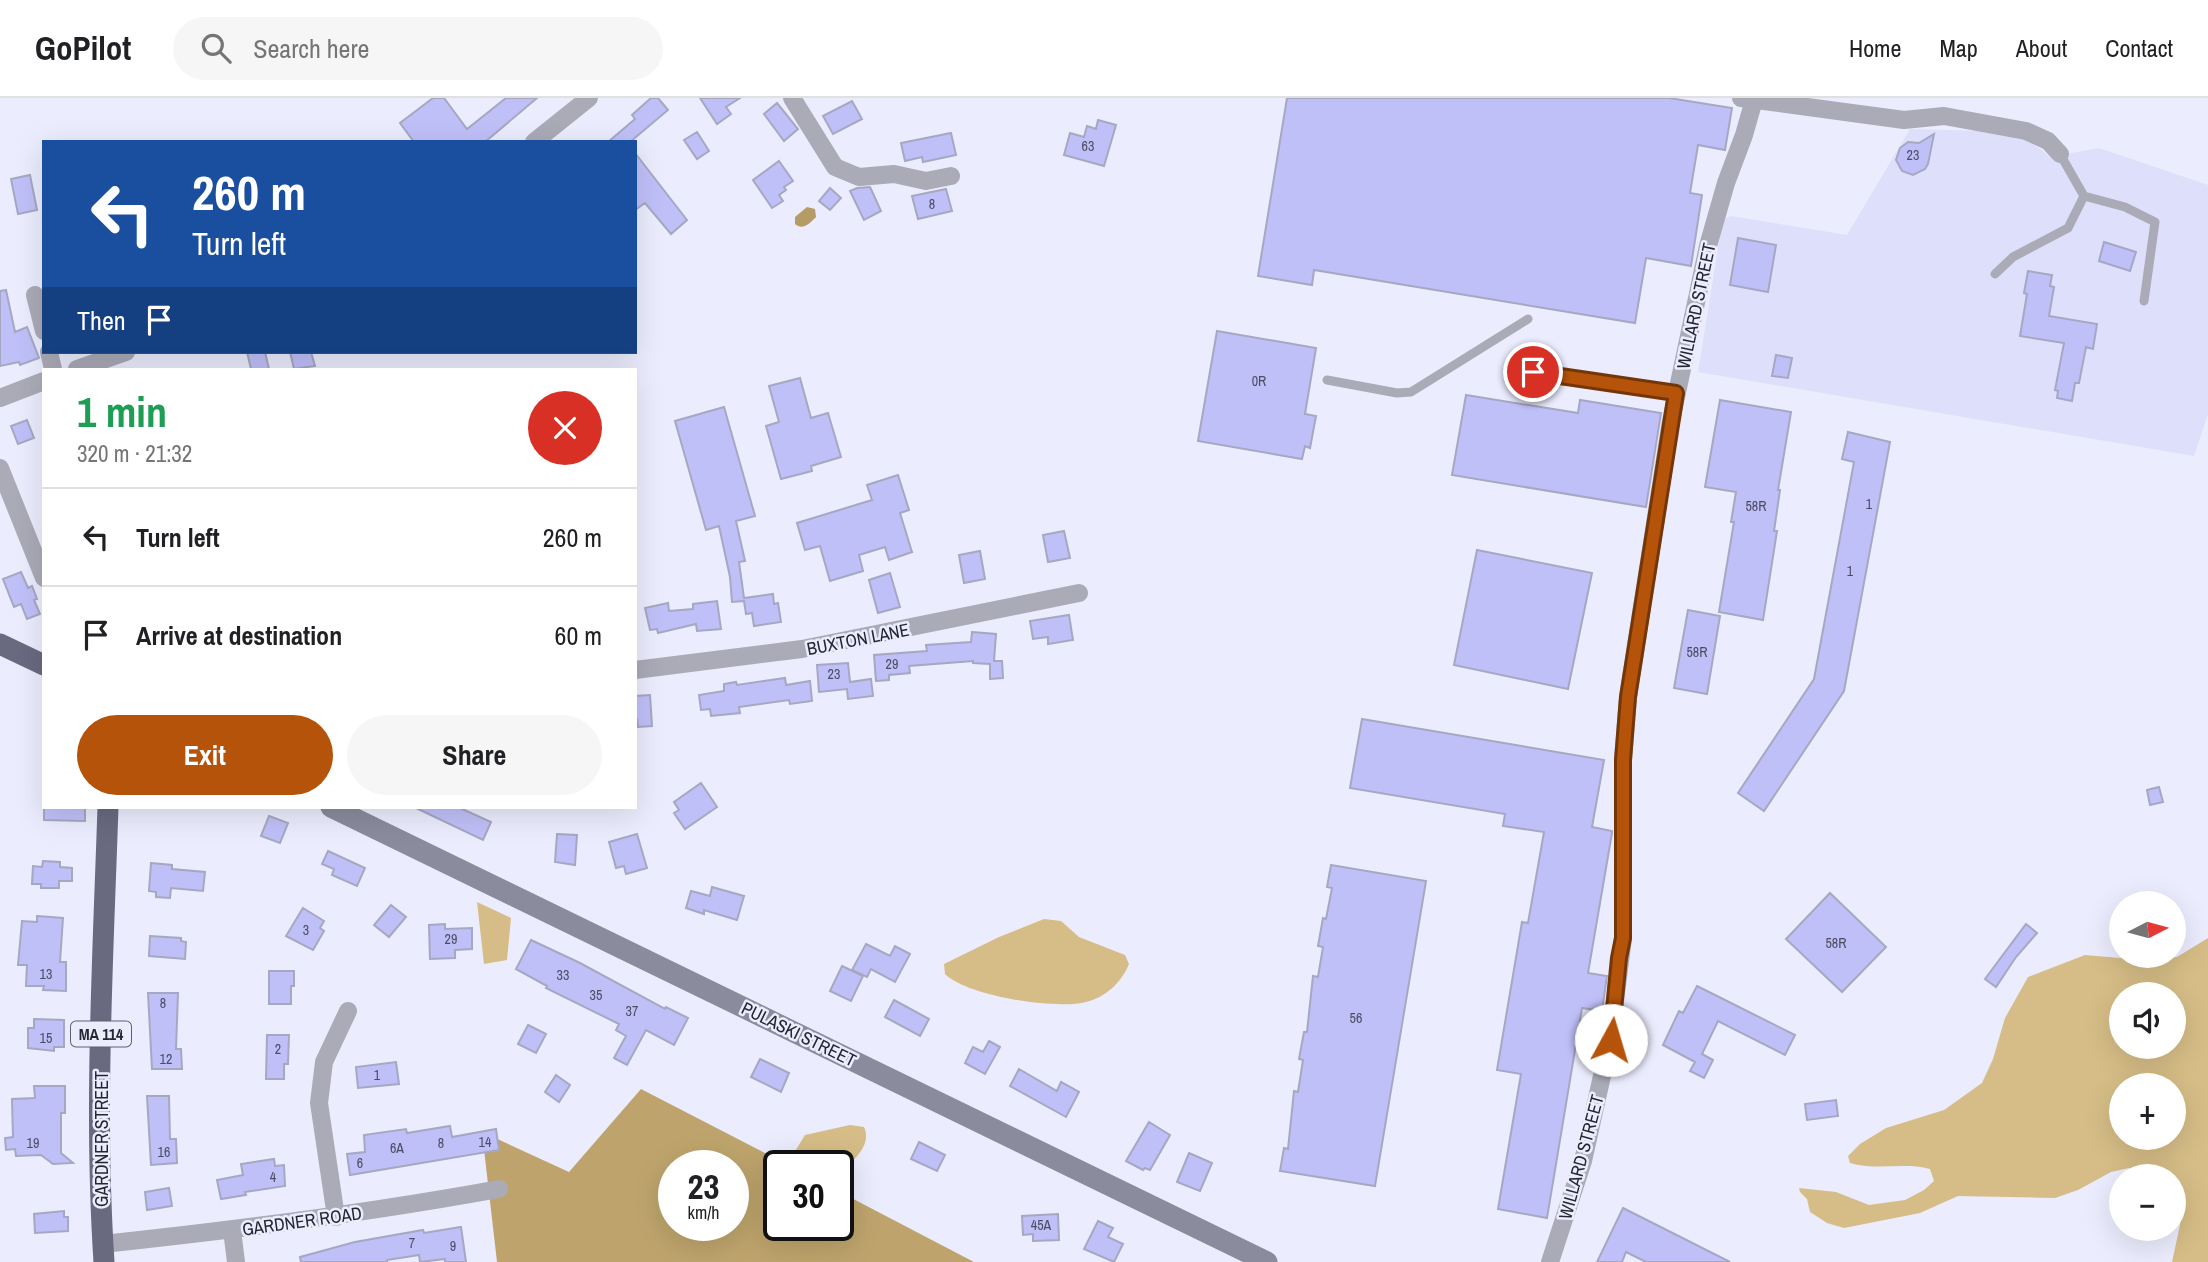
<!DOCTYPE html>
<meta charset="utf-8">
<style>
:root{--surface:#fff;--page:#f6f6f6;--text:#202124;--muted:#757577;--line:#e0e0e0;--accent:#b45309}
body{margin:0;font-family:"Archivo Narrow",sans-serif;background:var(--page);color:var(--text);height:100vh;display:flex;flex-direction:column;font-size:26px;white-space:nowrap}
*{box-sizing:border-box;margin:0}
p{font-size:23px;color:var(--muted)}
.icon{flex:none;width:38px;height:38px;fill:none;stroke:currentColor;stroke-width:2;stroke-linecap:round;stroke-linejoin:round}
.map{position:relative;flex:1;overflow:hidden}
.details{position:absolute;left:42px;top:270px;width:595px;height:441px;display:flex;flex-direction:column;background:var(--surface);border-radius:0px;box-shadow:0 7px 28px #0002}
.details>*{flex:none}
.guide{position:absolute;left:42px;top:42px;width:595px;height:214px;border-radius:0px;box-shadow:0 7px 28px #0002;background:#1a4fa0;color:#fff;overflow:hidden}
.needle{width:46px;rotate:84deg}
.fabs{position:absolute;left:2109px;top:793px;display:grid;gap:14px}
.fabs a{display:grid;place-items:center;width:77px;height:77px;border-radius:50%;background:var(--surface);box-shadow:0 7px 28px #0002;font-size:35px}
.speed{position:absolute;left:658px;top:1052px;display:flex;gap:14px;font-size:35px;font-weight:700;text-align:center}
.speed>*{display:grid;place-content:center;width:91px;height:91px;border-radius:50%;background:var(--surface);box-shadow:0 7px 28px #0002;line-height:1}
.speed small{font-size:18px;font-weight:400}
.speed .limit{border:4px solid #111;border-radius:10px;background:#fff;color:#111}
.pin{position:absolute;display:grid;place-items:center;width:60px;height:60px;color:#fff;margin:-30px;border:4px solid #fff;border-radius:50%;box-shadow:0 2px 7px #0007}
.me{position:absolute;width:77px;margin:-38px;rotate:6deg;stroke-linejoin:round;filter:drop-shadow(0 0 5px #0008)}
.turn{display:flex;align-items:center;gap:24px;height:147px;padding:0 35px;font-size:32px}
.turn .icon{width:91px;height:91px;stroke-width:2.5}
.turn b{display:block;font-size:49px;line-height:60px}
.then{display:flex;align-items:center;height:66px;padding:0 35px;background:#0003;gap:14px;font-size:26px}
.round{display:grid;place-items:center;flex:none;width:74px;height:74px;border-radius:37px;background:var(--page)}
.summary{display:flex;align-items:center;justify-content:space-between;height:119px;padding:0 35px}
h1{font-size:42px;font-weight:700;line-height:52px;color:#1e9e55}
.button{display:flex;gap:14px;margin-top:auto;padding:14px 35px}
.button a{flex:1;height:80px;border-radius:42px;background:var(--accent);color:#fff;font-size:28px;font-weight:700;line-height:80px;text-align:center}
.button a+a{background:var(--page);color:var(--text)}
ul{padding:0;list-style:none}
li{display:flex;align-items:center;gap:21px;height:98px;padding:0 35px;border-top:2px solid var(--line)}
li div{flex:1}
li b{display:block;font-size:26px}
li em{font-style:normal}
header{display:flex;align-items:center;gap:42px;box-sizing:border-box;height:98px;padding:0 35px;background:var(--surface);border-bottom:2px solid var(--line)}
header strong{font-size:33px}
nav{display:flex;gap:38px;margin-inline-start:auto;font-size:24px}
.search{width:490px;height:63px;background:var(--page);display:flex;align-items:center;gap:18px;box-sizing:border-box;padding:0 24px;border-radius:38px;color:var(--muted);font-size:26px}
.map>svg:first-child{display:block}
</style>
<header>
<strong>GoPilot</strong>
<div class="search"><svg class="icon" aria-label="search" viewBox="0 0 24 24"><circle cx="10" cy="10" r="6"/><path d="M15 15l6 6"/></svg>Search here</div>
<nav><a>Home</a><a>Map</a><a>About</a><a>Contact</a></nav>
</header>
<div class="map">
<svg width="2208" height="1164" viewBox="0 0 2208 1164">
<rect width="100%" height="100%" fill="#ebecfd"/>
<path fill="#dedffb" d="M1910,31L1982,33L2017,39L2034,46L2050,59L2099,50L2208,87V316L2194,358L1698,274L1721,132L1725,121L1730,118L1847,137Z"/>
<path fill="#d6bd87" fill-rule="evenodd" d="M477,804L511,820L507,862L484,866Z
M1044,821L1061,823L1079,839L1125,857L1129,866C1121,885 1106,899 1086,904C1056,912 967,898 945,876L944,866L999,839Z
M2208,840V1164H2172L2180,1127L2178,1109L2174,1103V1078H2142L2129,1070L2111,1074L2078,1092L2055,1100L1958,1098L1920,1115L1844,1130L1827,1125L1810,1114L1807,1101L1800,1094L1799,1090L1836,1094L1869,1107L1905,1102L1924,1092L1934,1083L1930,1071C1904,1064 1876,1073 1850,1065L1848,1058L1860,1046L1886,1030L1944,1012L1982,985L1993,961L2005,920L2028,879L2085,857L2144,862L2177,859ZM2174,896V948H2121V896ZM2174,987V1040H2121V987Z
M850,1027L864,1029C873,1048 851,1065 838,1076V1068H786L805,1037Z"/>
<path fill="#bea46c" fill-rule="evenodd" d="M641,991L788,1067L779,1068V1127H838V1093L974,1164H497L482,1034L569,1074ZM674,1068H733V1127H674Z"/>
<path fill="#b59b64" d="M807,109L815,111L816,119C810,125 803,133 795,126V119Z"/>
<path fill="#c0c0f9" stroke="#a6a7c2" stroke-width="2" d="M433,0H444L467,31L506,0H537L485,44H414L400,25Z
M651,0H658L668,12L630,44H608L635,21L632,17Z
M700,0H740L726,9L731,16L717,26Z
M1287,0H1669L1732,10L1725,52L1698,47L1690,95L1702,97L1691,168L1646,160L1635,225L1314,172L1312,187L1258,178Z
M852,3L862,21L833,36L823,18Z
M777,5L798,31L784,43L764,16Z
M1098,22L1116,27L1104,68L1064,57L1070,35L1084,39L1087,28L1096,31Z
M697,34L709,53L697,61L684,42Z
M951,35L956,57L923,64L922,59L905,63L901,45Z
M1934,36L1928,66L1925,71L1913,77L1902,73L1896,62L1900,50L1908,44L1919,45Z
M635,55L687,122L671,136L645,105L635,112Z
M779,63L793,83L784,89L786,92L779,97L783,103L772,110L753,82Z
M30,77L37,112L18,116L11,81Z
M870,89L881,113L864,122L850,93L857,90Z
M830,90L841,100L830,112L819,103Z
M946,91L952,113L918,121L912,98Z
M1738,140L1776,147L1768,194L1730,187Z
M2104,144L2136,154L2130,173L2099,163Z
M2028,173L2052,177L2050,188L2054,189L2049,218L2097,226L2093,251L2086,249L2079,285H2075L2072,303L2057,300L2058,293L2055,292L2064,245L2020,238L2027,196L2024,195Z
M6,192L15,234L27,229L39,260L20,267L19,264L0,268V193Z
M1217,233L1316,250L1305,316L1316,318L1310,350L1305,348L1302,361L1198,343Z
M247,254H265L269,271H251Z
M290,254H311L315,268L294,271Z
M1776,257L1792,260L1788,280L1772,278Z
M800,280L811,320L828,315L841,359L811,368L812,373L781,381L766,328L779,324L769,288Z
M1466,297L1578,315L1580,302L1661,315L1646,409L1452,377Z
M1720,302L1791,314L1778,392H1780L1774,433H1777L1763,522L1719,514L1734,424H1731L1736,394L1705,389Z
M724,309L755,418L736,423L745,463L739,464L744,500L773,496L774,506L778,505L781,524L754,528L752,515L746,516L744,503L732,504L730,479L719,428L706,432L675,323Z
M27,322L34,340L18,346L11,328Z
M1848,334L1890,344L1844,593L1764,713L1738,695L1814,581L1854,364L1842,361Z
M898,377L909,412L900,415L912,454L889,462L885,449L859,457L863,473L830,483L820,448L805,452L797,425L872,402L867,387Z
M1064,433L1070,460L1048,464L1043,437Z
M1477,452L1592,475L1568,591L1454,567Z
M980,453L985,481L964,485L959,457Z
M21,474L28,490L32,488L37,501L34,502L40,516L27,521L21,506L14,509L3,481Z
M890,475L900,509L878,515L869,482Z
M717,503L721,531L697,533L696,526L658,535L657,531L650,532L645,510L668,505L669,513L693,511V506Z
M1688,512L1720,518L1707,596L1674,590Z
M1069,517L1073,542L1048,546V539L1033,541L1030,523Z
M972,534L996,536L994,563H1002L1003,580L990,581V566L973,565V563L909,568L910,575L889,577V582L876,583L874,557L927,553L926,547L971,544Z
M848,565L850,584L871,581L873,598L848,601L847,591L819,594L817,567Z
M785,580L786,587L810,583L812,603L790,606L789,602L739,609L740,615L711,618L710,611L701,612L699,597L724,593V586L736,584L737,587Z
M650,597L652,628L638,629L637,621H635V598Z
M1362,621L1604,662L1592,729L1612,733V735L1588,875L1607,878L1602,913L1582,910L1547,1120L1498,1111L1521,976L1497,972L1522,824L1528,825L1544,734L1503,728L1505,716L1350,690Z
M701,685L717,709L685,731L674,715L679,712L674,704Z
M2159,689L2163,704L2150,707L2147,692Z
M44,709H85V723L44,722Z
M414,709H458L491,724L483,742Z
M269,718L288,725L280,745L261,738Z
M557,736L577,737L575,767L555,764Z
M637,736L647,770L626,776L624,768L616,770L609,744Z
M328,753L365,770L357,788L332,777L334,771L322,766Z
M43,763L60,764V769L72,770V783H59V790H41V786H32L33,768L42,769Z
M151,765L172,767V771L205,774L203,793L171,790L170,800L156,799V794L149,793Z
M1331,767L1426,783L1375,1088L1280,1073L1284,1050L1288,1051L1294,993L1298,994L1303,962L1299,961L1304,934H1307L1313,878L1318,879L1323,849L1318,848L1323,820L1326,821L1332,790L1327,789Z
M712,789L744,798L737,822L704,812V816L686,810L691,793L710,798Z
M1830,795L1886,849L1842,894L1786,841Z
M391,807L406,819L389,839L374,827Z
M303,810L324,823L320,830L324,833L313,852L286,838Z
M37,818L63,820L60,864H66V893L43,892L44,888H26L27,867H18L22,823L37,824Z
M445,826V831L472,830V851L455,852V860L430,861L429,827Z
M2026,826L2037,835L2016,859L1996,889L1985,881Z
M150,838L181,840V843L186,844L185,861L149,858Z
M531,842L580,865L665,911L666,909L688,920L674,947L646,932L627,967L614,960L626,938L616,932L619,926L546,890L547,888L516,871Z
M866,846L890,858L895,848L910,856L895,884L871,871L867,879L852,872Z
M842,868L863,878L851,903L830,893Z
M269,873H294V888H291V906H269Z
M1697,888L1795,937L1785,957L1718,923L1702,956L1713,962L1704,980L1690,973L1695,964L1663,947L1679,913L1683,915Z
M148,895H178L176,951H181L182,971H152Z
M894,902L929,921L920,938L885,919Z
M34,921L64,922V949H54V953L28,950V930H34Z
M528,927L546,936L536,955L518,946Z
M267,937H289L288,966H284V981H266Z
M989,943L1000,949L985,976L965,965L973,949L983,954Z
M760,961L789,975L781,994L751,979Z
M396,964L399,986L358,990L356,969Z
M1019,971L1057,993L1061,984L1079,994L1066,1019L1010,988Z
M556,977L570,987L559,1004L545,994Z
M34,988H65V1015H61V1055L73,1065L53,1066L41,1057L16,1058L15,1051L6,1052L5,1040L13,1039L12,1001L35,1000Z
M147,998H169L170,1041H176L177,1065L151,1067Z
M1836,1002L1838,1018L1807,1022L1805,1006Z
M1149,1024L1170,1037L1150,1072L1145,1070L1143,1072L1126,1063Z
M450,1028L452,1039L496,1031L499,1052L350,1077L347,1056L365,1054L364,1037L406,1031L407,1035Z
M919,1044L945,1057L937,1073L911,1061Z
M1189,1055L1212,1065L1200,1093L1177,1084Z
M274,1061L275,1068L284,1067L285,1088L245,1094L246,1097L221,1101L217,1082L243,1077L241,1066Z
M169,1090L172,1108L147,1112L145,1094Z
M1623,1110L1730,1164H1646L1626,1154L1622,1164H1597Z
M64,1113V1119H68V1133L35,1135L34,1116Z
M1058,1116L1059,1142L1033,1143V1136L1023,1137L1022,1118Z
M1098,1123L1113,1130L1108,1139L1123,1146L1114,1164L1084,1151Z
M461,1129L466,1164H445V1161L420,1164L419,1157L387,1162V1164H301L300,1159L355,1144L423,1132L424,1135Z"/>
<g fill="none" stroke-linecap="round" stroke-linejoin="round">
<path stroke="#aaabb7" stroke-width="9" d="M2084,98L2125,109L2155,124L2144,203
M1995,176L2013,159L2068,130L2084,98L2060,56
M1533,274L1676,295
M1327,282L1397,295L1411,294L1528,221"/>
<path stroke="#aaabb7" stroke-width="18" d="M792,0L835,69L859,79L894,76L926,83L951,78
M1741,0L1904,22L1944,18L2026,33L2048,43L2060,56
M534,44L589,0
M35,197L44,233
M49,254L53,271
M77,271L126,254
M0,300L44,283
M0,370L44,480
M635,572L802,551L1079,495
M336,1119L319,1005L324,964L348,913
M232,1132L236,1164
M103,1146C236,1132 367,1115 499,1091
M1550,1164L1583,1063L1610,942L1623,840V662L1628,599L1671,323L1708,148L1726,85L1744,37L1754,2"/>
<path stroke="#8a8b9c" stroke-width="21" d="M331,709L1267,1164"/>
<path stroke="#696a80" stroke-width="21" d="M0,546L44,567
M104,1164C94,1013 103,860 108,709"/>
</g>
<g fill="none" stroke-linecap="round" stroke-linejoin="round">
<g stroke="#753606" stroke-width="18">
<path id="route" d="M1533,274L1676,295L1628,599L1623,662V840L1619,860L1611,942"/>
</g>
<use href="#route" stroke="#b45309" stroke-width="12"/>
</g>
<g text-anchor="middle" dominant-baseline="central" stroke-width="5" stroke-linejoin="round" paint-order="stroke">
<g font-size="14" fill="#4c4c63">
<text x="1088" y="48">63</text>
<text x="1913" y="57">23</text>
<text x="932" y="106">8</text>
<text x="1259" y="283">0R</text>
<text x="1869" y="406">1</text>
<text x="1756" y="408">58R</text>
<text x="1850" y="473">1</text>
<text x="1697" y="554">58R</text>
<text x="892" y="566">29</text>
<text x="834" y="576">23</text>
<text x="306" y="832">3</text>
<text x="451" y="841">29</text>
<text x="1836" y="845">58R</text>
<text x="46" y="876">13</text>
<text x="563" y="877">33</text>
<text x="596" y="897">35</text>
<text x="163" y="905">8</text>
<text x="632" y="913">37</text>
<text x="1356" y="920">56</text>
<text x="46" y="940">15</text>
<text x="278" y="951">2</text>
<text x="166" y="961">12</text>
<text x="377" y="977">1</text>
<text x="485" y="1044">14</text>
<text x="33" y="1045">19</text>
<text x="441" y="1045">8</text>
<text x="397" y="1050">6A</text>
<text x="164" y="1054">16</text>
<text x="360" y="1065">6</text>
<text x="273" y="1079">4</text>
<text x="1041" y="1127">45A</text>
<text x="412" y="1145">7</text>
<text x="453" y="1148">9</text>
</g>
<rect fill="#ebecfd" stroke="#61616e" stroke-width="2" x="71" y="923.5" width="60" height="25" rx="5"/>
<g font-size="16" font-weight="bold" fill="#262631">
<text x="101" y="936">MA 114</text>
</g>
<g font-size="18" fill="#262631" stroke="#ebecfd">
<text transform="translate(1696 208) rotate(-78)">WILLARD STREET</text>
<text transform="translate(858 541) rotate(-11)">BUXTON LANE</text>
<text transform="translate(799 936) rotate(26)">PULASKI STREET</text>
<text transform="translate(101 1041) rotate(-90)">GARDNER STREET</text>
<text transform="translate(1581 1059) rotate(-75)">WILLARD STREET</text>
<text transform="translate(302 1123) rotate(-8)">GARDNER ROAD</text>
</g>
</g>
</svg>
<div class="fabs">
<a><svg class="needle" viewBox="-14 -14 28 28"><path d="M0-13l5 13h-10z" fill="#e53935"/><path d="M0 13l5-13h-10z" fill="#757577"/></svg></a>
<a><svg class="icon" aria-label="sound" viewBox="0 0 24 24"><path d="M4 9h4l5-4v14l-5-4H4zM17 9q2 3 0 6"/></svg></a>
<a>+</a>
<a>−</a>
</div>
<div class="speed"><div>23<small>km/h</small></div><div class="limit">30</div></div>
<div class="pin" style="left:1533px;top:274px;background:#d93025"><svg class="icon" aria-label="arrive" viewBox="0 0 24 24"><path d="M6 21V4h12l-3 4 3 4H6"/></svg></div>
<svg class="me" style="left:1611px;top:942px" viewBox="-20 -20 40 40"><circle r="19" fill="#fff"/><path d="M0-13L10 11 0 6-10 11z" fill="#b45309"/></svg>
<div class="guide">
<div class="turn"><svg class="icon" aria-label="left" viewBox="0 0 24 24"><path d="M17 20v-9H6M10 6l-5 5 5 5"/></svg><div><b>260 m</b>Turn left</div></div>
<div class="then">Then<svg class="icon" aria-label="arrive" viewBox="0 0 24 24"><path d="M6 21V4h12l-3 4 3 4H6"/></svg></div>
</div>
<section class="details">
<div class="summary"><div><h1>1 min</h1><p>320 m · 21:32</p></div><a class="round" style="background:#d93025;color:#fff"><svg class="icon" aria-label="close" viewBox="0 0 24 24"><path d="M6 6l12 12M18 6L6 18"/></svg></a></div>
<ul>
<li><svg class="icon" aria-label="left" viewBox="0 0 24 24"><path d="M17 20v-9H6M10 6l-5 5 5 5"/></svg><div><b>Turn left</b></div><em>260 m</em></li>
<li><svg class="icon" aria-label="arrive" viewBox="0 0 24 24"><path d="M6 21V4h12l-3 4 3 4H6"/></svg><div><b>Arrive at destination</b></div><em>60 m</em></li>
</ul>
<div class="button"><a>Exit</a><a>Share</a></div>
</section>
</div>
